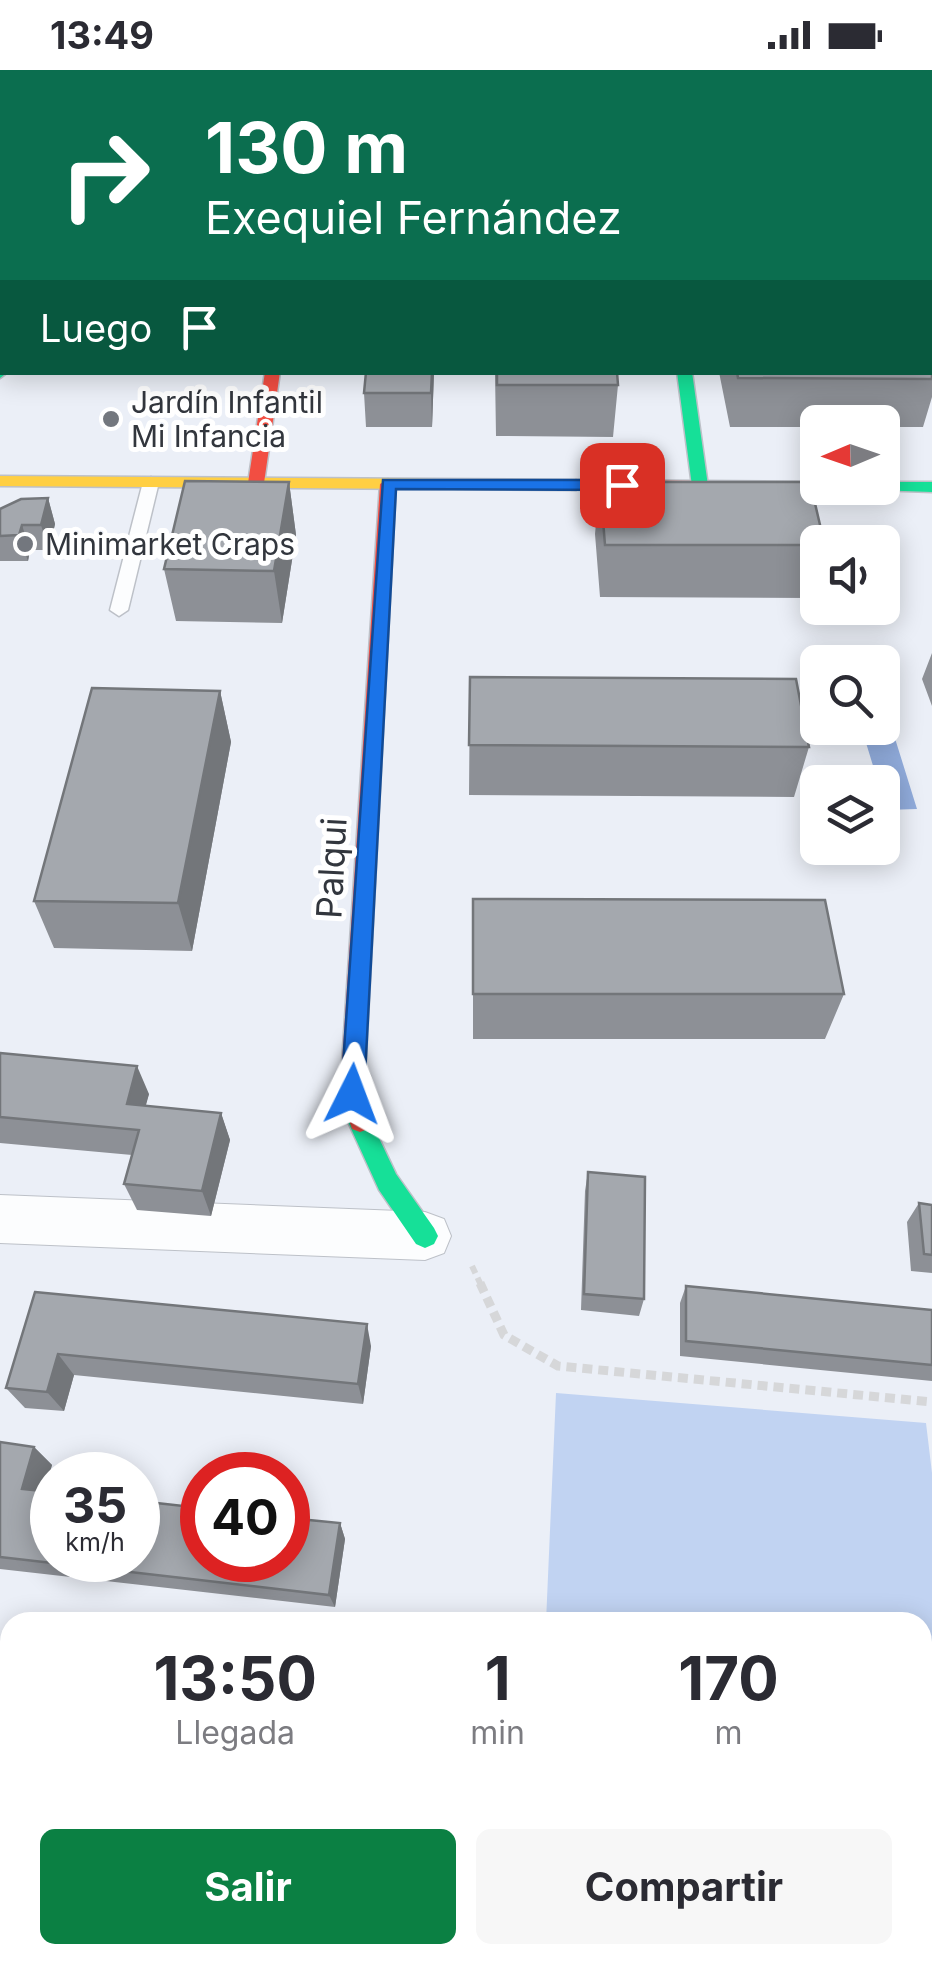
<!DOCTYPE html>
<html lang="es">
<meta charset="utf-8">
<style>
:root{--surface:#fff;--page:#f7f7f7;--text:#2b2b33;--muted:#7c7c81;--accent:#0b8043}
body{margin:0;font-family:Inter,sans-serif;background:var(--page);color:var(--text);height:100vh;display:flex;flex-direction:column;font-size:38px;white-space:nowrap}
*{box-sizing:border-box;margin:0}
p{font-size:32px;color:var(--muted)}
.icon{flex:none;width:55px;height:55px;fill:none;stroke:currentColor;stroke-width:2;stroke-linecap:round;stroke-linejoin:round}
.map{position:relative;flex:1;overflow:hidden}
.panel{position:absolute;left:0px;top:1542px;width:932px;height:352px;display:flex;flex-direction:column;background:var(--surface);border-radius:30px 30px 0 0;box-shadow:0 5px 25px #0003}
.panel>*{flex:none}
.banner{position:absolute;left:0px;top:0px;width:932px;height:305px;box-shadow:0 5px 25px #0003;background:#0b6e4f;color:#fff;overflow:hidden}
.needle{width:65px;rotate:268deg}
.fabs{position:absolute;left:800px;top:335px;display:grid;gap:20px}
.fabs a{display:grid;place-items:center;width:100px;height:100px;border-radius:15px;background:var(--surface);box-shadow:0 5px 25px #0003;font-size:50px}
.speed{position:absolute;left:30px;top:1382px;display:flex;gap:20px;font-size:50px;font-weight:700;text-align:center}
.speed>*{display:grid;place-content:center;width:130px;height:130px;border-radius:50%;background:var(--surface);box-shadow:0 5px 25px #0003;line-height:1}
.speed small{font-size:25px;font-weight:400}
.speed .limit{border:15px solid #d22;background:#fff;color:#111}
.pin{position:absolute;display:grid;place-items:center;width:85px;height:85px;color:#fff;margin:-42px;border-radius:20px;box-shadow:0 5px 15px #0006}
.me{position:absolute;width:110px;margin:-55px;rotate:3deg;stroke-linejoin:round;filter:drop-shadow(0 0 8px #0008)}
.turn{display:flex;align-items:center;gap:35px;height:210px;padding:0 40px;font-size:45px}
.turn .icon{width:130px;height:130px;stroke-width:2.5}
.turn b{display:block;font-size:70px;line-height:85px}
.then{display:flex;align-items:center;height:95px;padding:0 40px;background:#0003;gap:20px;font-size:38px}
.eta{display:flex;justify-content:space-evenly;align-items:center;height:170px;text-align:center}
.eta b{font-size:60px;font-weight:700;line-height:70px}
.primary-button{display:flex;gap:20px;margin-top:auto;padding:20px 40px}
.primary-button a{flex:1;height:115px;border-radius:15px;background:var(--accent);color:#fff;font-size:40px;font-weight:700;line-height:115px;text-align:center}
.primary-button a+a{background:var(--page);color:var(--text)}
.status{display:flex;justify-content:space-between;align-items:center;height:70px;padding:0 50px;background:var(--surface);direction:ltr}
.status svg{height:28px;fill:currentColor}
.map>svg:first-child{display:block}
</style>
<div class="status"><b>13:49</b><svg viewBox="0 0 49 12"><path d="M0 12V9h3v3zM5 12V6h3v6zM10 12V3h3v9zM15 12V0h3v12zM26 1h20v11H26zM47 4h2v5h-2z"/></svg></div>
<div class="map">
<svg width="932" height="1894" viewBox="0 0 932 1894">
<rect width="100%" height="100%" fill="#ebeff7"/>
<path fill="#c1d3f2" d="M556,1323L926,1353L932,1403V1763L922,1762V1552H546Z"/>
<path fill="#91acdc" d="M893,662L917,739L886,740L882,712H878L863,663Z"/>
<g fill="none" stroke-linecap="round" stroke-linejoin="round">
<g stroke="#bdc1c8" stroke-width="3">
<path id="lane" d="M159,0H171L173,2H161Z
M151,407L159,412L128,540L119,546L110,540L143,412Z"/>
</g>
<g stroke="#bdc1c8" stroke-width="2">
<path id="street" d="M0,1125L425,1142L444,1149L451,1166L444,1183L425,1190L0,1173Z
M0,1777L10,1782V1885H59L63,1894H0Z"/>
</g>
<g stroke="#bdc1c8" stroke-width="3">
<path id="fast" d="M0,293L2,302H8L0,308Z
M677,302H692L708,416L700,421L692,416Z
M882,412H932V422L876,420L874,418H882Z
M360,1042L368,1045L396,1104L434,1158L438,1166L434,1174L425,1178L416,1174L379,1120L348,1052L352,1045Z"/>
</g>
<g stroke="#bdc1c8" stroke-width="3">
<path id="slow" d="M790,0H932V4L792,2Z
M0,406L576,410L584,415L576,420L0,416Z"/>
</g>
<g stroke="#bdc1c8" stroke-width="3">
<path id="jam" d="M265,302H280L264,413L256,418L248,413Z
M388,409L396,414L364,1024L372,1052L368,1059L360,1062L352,1059L340,1024L380,414Z
M576,410L818,412V418H826L818,422L570,418L568,415Z"/>
</g>
<path stroke="#d6d7d9" stroke-width="6" stroke-dasharray="8 5" stroke-linecap="butt" d="M472,1196L481,1215"/>
<path stroke="#d6d7d9" stroke-width="9" stroke-dasharray="10 6" stroke-linecap="butt" d="M480,1213L504,1265L558,1296L932,1332"/>
<use href="#lane" fill="#fcfdfe" fill-rule="evenodd"/>
<use href="#street" fill="#fcfdfe" fill-rule="evenodd"/>
<use href="#fast" fill="#16e098" fill-rule="evenodd"/>
<use href="#slow" fill="#ffcf43" fill-rule="evenodd"/>
<use href="#jam" fill="#f24e42" fill-rule="evenodd"/>
</g>
<path fill="#8d9096" d="M0,0H33L34,2H2V49H0Z
M567,0H681V2H567Z
M930,62H932V158H930Z
M932,293V327L923,357H882V352H818V357H730L719,302H930Z
M366,302H434L432,357H366L364,323Z
M495,302H617L618,315L613,367L496,366Z
M289,412L296,465L282,553L176,551L164,499Z
M600,412L818,472V503L811,528L600,527L595,464Z
M48,428L55,454L49,480H30L28,491H0V439Z
M932,583V636L922,609Z
M470,607L809,677L794,727L469,725Z
M220,621L231,672L192,881L54,878L34,831Z
M473,829L844,924L825,969H473Z
M0,983L149,1024L145,1036L221,1043L230,1070L211,1146L137,1140L124,1114L132,1085L0,1073Z
M588,1102L644,1229L639,1246L581,1240L585,1121Z
M919,1133L932,1135V1203L911,1201L907,1152Z
M686,1216L932,1240V1311L680,1286V1233Z
M35,1222L371,1276L363,1334L74,1305L64,1341L25,1338L6,1318Z
M0,1372L34,1377L52,1395L44,1421L340,1453L345,1469L335,1537L0,1499Z"/>
<path fill="#73767a" d="M13,0H33L34,2H14Z
M432,302H434L432,357L431,323Z
M289,412L296,465L282,553L274,501Z
M48,428L55,454L49,480L41,455Z
M22,455L30,480L28,491L19,465Z
M220,621L231,672L192,881L178,833Z
M137,996L149,1024L139,1061L127,1034Z
M221,1043L230,1070L211,1146L202,1121Z
M367,1254L371,1276L363,1334L358,1314Z
M58,1284L74,1305L64,1341L47,1322Z
M34,1377L52,1395L40,1435L22,1419Z
M340,1453L345,1469L335,1537L329,1525Z"/>
<path fill="#a4a8ae" stroke="#73767a" stroke-width="2.5" d="M342,0H392V2H342Z
M572,0H660L661,2H572Z
M861,0H919L920,2H862Z
M930,62H932V112H930Z
M930,288L932,293V309L738,308L737,302H930Z
M366,302H432L431,323H364Z
M497,302H617L618,315H497Z
M185,411L289,412L274,501L164,499Z
M600,412H810L824,472H818V475H605Z
M48,428L41,455H22L19,465L0,466V439L21,429Z
M470,607L796,609L809,677L469,675Z
M92,618L220,621L178,833L34,831Z
M473,829L825,830L844,924H473Z
M0,983L137,996L127,1034L221,1043L202,1121L124,1114L139,1060L0,1047Z
M588,1102L645,1107L644,1229L584,1224Z
M919,1133L932,1135V1185L924,1184Z
M686,1216L932,1240V1295L686,1271Z
M35,1222L367,1254L358,1314L58,1284L47,1322L6,1318Z
M0,1372L34,1377L22,1419L52,1422V1490H138V1431L202,1438V1490H288V1448L340,1453L329,1525L0,1487Z
M304,1885H390L389,1894H303Z"/>
<path fill="#1a73e8" stroke="#114b97" stroke-width="2.5" d="M383,410H622L630,415L622,420L396,419L364,1024L361,1031H344L341,1024Z"/>
<g fill="#73777e" stroke="#fff" stroke-width="4">
<circle cx="111" cy="349" r="10"/>
<circle cx="25" cy="474" r="10"/>
</g>
<g text-anchor="middle" dominant-baseline="central" stroke-width="10" stroke-linejoin="round" paint-order="stroke">
<g font-size="30" fill="#32363d" stroke="#fff" text-anchor="start">
<text x="131" y="332">Jardín Infantil<tspan x="131" dy="34">Mi Infancia</tspan></text>
<text x="45" y="474">Minimarket Craps</text>
</g>
<g font-size="35" fill="#32363d" stroke="#fff">
<text transform="translate(331 798) rotate(-87)">Palqui</text>
</g>
</g>
</svg>
<div class="fabs">
<a><svg class="needle" viewBox="-14 -14 28 28"><path d="M0-13l5 13h-10z" fill="#e53935"/><path d="M0 13l5-13h-10z" fill="#7c7c81"/></svg></a>
<a><svg class="icon" aria-label="sound" viewBox="0 0 24 24"><path d="M4 9h4l5-4v14l-5-4H4zM17 9q2 3 0 6"/></svg></a>
<a><svg class="icon" aria-label="search" viewBox="0 0 24 24"><circle cx="10" cy="10" r="6"/><path d="M15 15l6 6"/></svg></a>
<a><svg class="icon" aria-label="layers" viewBox="0 0 24 24"><path d="M12 4l9 5-9 5-9-5zM3 14l9 5 9-5"/></svg></a>
</div>
<div class="speed"><div>35<small>km/h</small></div><div class="limit">40</div></div>
<div class="pin" style="left:622px;top:415px;background:#d93025"><svg class="icon" aria-label="arrive" viewBox="0 0 24 24"><path d="M6 21V4h12l-3 4 3 4H6"/></svg></div>
<svg class="me" style="left:352px;top:1024px" viewBox="-20 -20 40 40"><path d="M0-17L14 15 0 8-14 15z" fill="#1a73e8" stroke="#fff" stroke-width="4"/></svg>
<div class="banner">
<div class="turn"><svg class="icon" aria-label="right" viewBox="0 0 24 24"><path d="M7 20v-9h11M14 6l5 5-5 5"/></svg><div><b>130 m</b>Exequiel Fernández</div></div>
<div class="then">Luego<svg class="icon" aria-label="arrive" viewBox="0 0 24 24"><path d="M6 21V4h12l-3 4 3 4H6"/></svg></div>
</div>
<section class="panel">
<div class="eta">
<div><b>13:50</b><p>Llegada</p></div>
<div><b>1</b><p>min</p></div>
<div><b>170</b><p>m</p></div>
</div>
<div class="primary-button"><a>Salir</a><a>Compartir</a></div>
</section>
</div>
